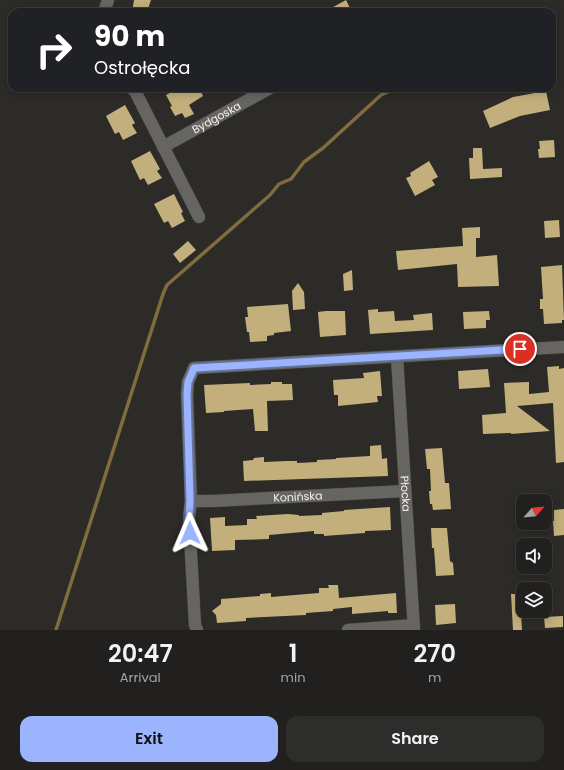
<!DOCTYPE html>
<meta charset="utf-8">
<style>
:root{--surface:#21201e;--page:#2d2d2b;--text:#f1f3f6;--muted:#a2a3a4;--line:#3e3e3c;--accent:#9cb4fd}
body{margin:0;font-family:Poppins,sans-serif;background:var(--page);color:var(--text);height:100vh;display:flex;flex-direction:column;font-size:15px;white-space:nowrap}
*{box-sizing:border-box;margin:0}
p{font-size:13px;color:var(--muted)}
.icon{flex:none;width:22px;height:22px;fill:none;stroke:currentColor;stroke-width:2;stroke-linecap:round;stroke-linejoin:round}
.map{position:relative;height:630px;overflow:hidden}
.sheet{display:flex;flex-direction:column;background:var(--surface);flex:1}
.sheet>*{flex:none}
.guide{position:absolute;left:8px;top:8px;width:548px;height:84px;border-radius:12px;box-shadow:0 2px 10px #0003,0 0 0 1px var(--line);background:#202124;color:#fff;overflow:hidden}
.needle{width:26px;rotate:63deg}
.controls{position:absolute;left:516px;top:494px;display:grid;gap:8px}
.controls a{display:grid;place-items:center;width:36px;height:36px;border-radius:8px;background:var(--surface);box-shadow:0 2px 10px #0003,0 0 0 1px var(--line);font-size:20px}
.pin{position:absolute;display:grid;place-items:center;width:34px;height:34px;color:#fff;margin:-17px;border:2px solid #fff;border-radius:50%;box-shadow:0 1px 4px #0007}
.me{position:absolute;width:44px;margin:-22px;rotate:359deg;stroke-linejoin:round;filter:drop-shadow(0 0 3px #0008)}
.turn{display:flex;align-items:center;gap:14px;height:84px;padding:0 20px;font-size:18px}
.turn .icon{width:52px;height:52px;stroke-width:2.5}
.turn b{display:block;font-size:28px;line-height:34px}
.eta{display:flex;justify-content:space-evenly;align-items:center;height:68px;text-align:center}
.eta b{font-size:24px;font-weight:600;line-height:28px}
.action{display:flex;gap:8px;margin-top:auto;padding:8px 20px}
.action a{flex:1;height:46px;border-radius:12px;background:var(--accent);color:#111;font-size:16px;font-weight:600;line-height:46px;text-align:center}
.action a+a{background:var(--page);color:var(--text)}
.map>svg:first-child{display:block}
</style>
<div class="map">
<svg width="564" height="630" viewBox="0 0 564 630">
<rect width="100%" height="100%" fill="#2c2b28"/>
<g fill="none" stroke-linecap="round" stroke-linejoin="round">
<path stroke="#7f6d3d" stroke-width="3.5" d="M56,630L163,294L167,285L270,195L279,184L291,179L304,162L323,148L381,95L396,88"/>
</g>
<path fill="#c2af7c" d="M134,0H151L147,12H132Z
M346,0L352,12H324Z
M179,88H199L203,96L189,105L194,114L185,118L182,113L175,116L170,107L172,106L166,95Z
M546,91L550,110L520,116L490,128L483,111L513,97Z
M125,105L135,123L132,125L137,133L123,140L119,132L115,134L106,116Z
M554,140L555,157L539,158L538,149H540L539,141Z
M473,148H482L483,169L502,168V177L470,179L469,158H473Z
M150,151L160,169L157,171L162,178L148,185L144,178L140,180L131,161Z
M429,161L438,177L432,180L435,185L415,196L406,178L411,176L410,173Z
M174,194L183,212L181,213L185,221L172,228L168,221L164,223L154,204Z
M559,220L560,237L545,238L544,221Z
M480,227V238H476V257L497,255L499,286L458,287L457,264L398,270L396,251L463,246L462,228Z
M188,241L196,250L180,263L173,254Z
M562,265L564,320H562V323L544,324L543,309H540V299H543L541,267Z
M352,270L353,290L344,291L343,274Z
M298,283L304,292L305,309L293,310L292,291Z
M288,304L291,331L274,333V335L267,336V341L250,342L249,332H247L245,317H248L247,307Z
M378,309V312L394,311L395,321L414,320L413,315L432,313L433,330L370,334L368,310Z
M326,311H345L346,335L320,337L318,312Z
M489,311L490,320H486V328L464,329L463,312Z
M559,366V369L564,368V462L556,463L553,403L517,406L550,431L511,434V433L483,434L482,415L506,413L504,383L529,382V394L549,392L547,367Z
M488,369L490,387L459,389L458,371Z
M380,371L382,396H377L378,402L338,406V395H334L333,380L364,378L363,373Z
M271,382H282V384H292L293,400L267,401L268,431H255L253,409L224,411V412L206,413L204,385L250,383V385L271,384Z
M381,445L382,459L387,458L388,476L244,481L243,461L253,460L254,458L264,457V462L286,461H297V463L317,462V460L336,459V458L370,456V446Z
M442,448L445,483H449L451,509L433,510L432,504H430L429,491H431L430,469H427L425,449Z
M390,507L391,530L365,531V533L324,536V534H314V531L269,535V539L235,540V550L212,551L210,518L225,517V526L247,525V519H257L256,516L288,514L299,515V516L322,515V513L344,511V510Z
M564,509V535L554,536L553,521H554V510Z
M431,528H447L450,561L453,563L454,575L436,576L434,548H432Z
M328,585H338L339,598L396,593L397,613H388V611L352,614V607L333,609V611L306,613V615L246,618V621L217,623L216,615L212,611L221,604V599L260,596V594L271,593V597L319,593V588H329Z
M511,594H520L522,630H513Z
M455,604L456,623L436,625L435,605Z
M563,616V627L545,628L544,617Z"/>
<g fill="none" stroke-linecap="round" stroke-linejoin="round">
<g stroke="#4a4946" stroke-width="13">
<g id="minor">
<path d="M104,12L108,0"/>
<path d="M131,88L135,91L199,217"/>
<path id="s1" d="M163,147L270,88"/>
<path id="s2" d="M397,357L414,630"/>
<path id="s3" d="M191,501H213L405,491"/>
<path d="M197,630L195,625L189,518L191,501L187,394L188,382L194,368L564,347"/>
<path d="M348,630L414,625"/>
</g>
</g>
<use href="#minor" stroke="#676562" stroke-width="12"/>
</g>
<g fill="none" stroke-linecap="round" stroke-linejoin="round">
<g stroke="#6575a4" stroke-width="10">
<path id="route" d="M190,533L189,518L190,501L187,394L188,382L194,368L520,349"/>
</g>
<use href="#route" stroke="#9cb4fd" stroke-width="7"/>
</g>
<g text-anchor="middle" dominant-baseline="central" stroke-width="4" stroke-linejoin="round" paint-order="stroke">
<g font-size="11" fill="#f4f3f1" stroke="#2c2b28">
<text stroke="none"><textPath href="#s1" startOffset="61">Bydgoska</textPath></text>
<text stroke="none"><textPath href="#s2" startOffset="137">Płocka</textPath></text>
<text stroke="none"><textPath href="#s3" startOffset="107">Konińska</textPath></text>
</g>
</g>
</svg>
<div class="controls">
<a><svg class="needle" viewBox="-14 -14 28 28"><path d="M0-13l5 13h-10z" fill="#e53935"/><path d="M0 13l5-13h-10z" fill="#a2a3a4"/></svg></a>
<a><svg class="icon" aria-label="sound" viewBox="0 0 24 24"><path d="M4 9h4l5-4v14l-5-4H4zM17 9q2 3 0 6"/></svg></a>
<a><svg class="icon" aria-label="layers" viewBox="0 0 24 24"><path d="M12 4l9 5-9 5-9-5zM3 14l9 5 9-5"/></svg></a>
</div>
<div class="pin" style="left:520px;top:349px;background:#d93025"><svg class="icon" aria-label="arrive" viewBox="0 0 24 24"><path d="M6 21V4h12l-3 4 3 4H6"/></svg></div>
<svg class="me" style="left:190px;top:533px" viewBox="-20 -20 40 40"><path d="M0-17L14 15 0 8-14 15z" fill="#9cb4fd" stroke="#fff" stroke-width="4"/></svg>
<div class="guide">
<div class="turn"><svg class="icon" aria-label="right" viewBox="0 0 24 24"><path d="M7 20v-9h11M14 6l5 5-5 5"/></svg><div><b>90 m</b>Ostrołęcka</div></div>
</div>
</div>
<section class="sheet">
<div class="eta">
<div><b>20:47</b><p>Arrival</p></div>
<div><b>1</b><p>min</p></div>
<div><b>270</b><p>m</p></div>
</div>
<div class="action"><a>Exit</a><a>Share</a></div>
</section>
